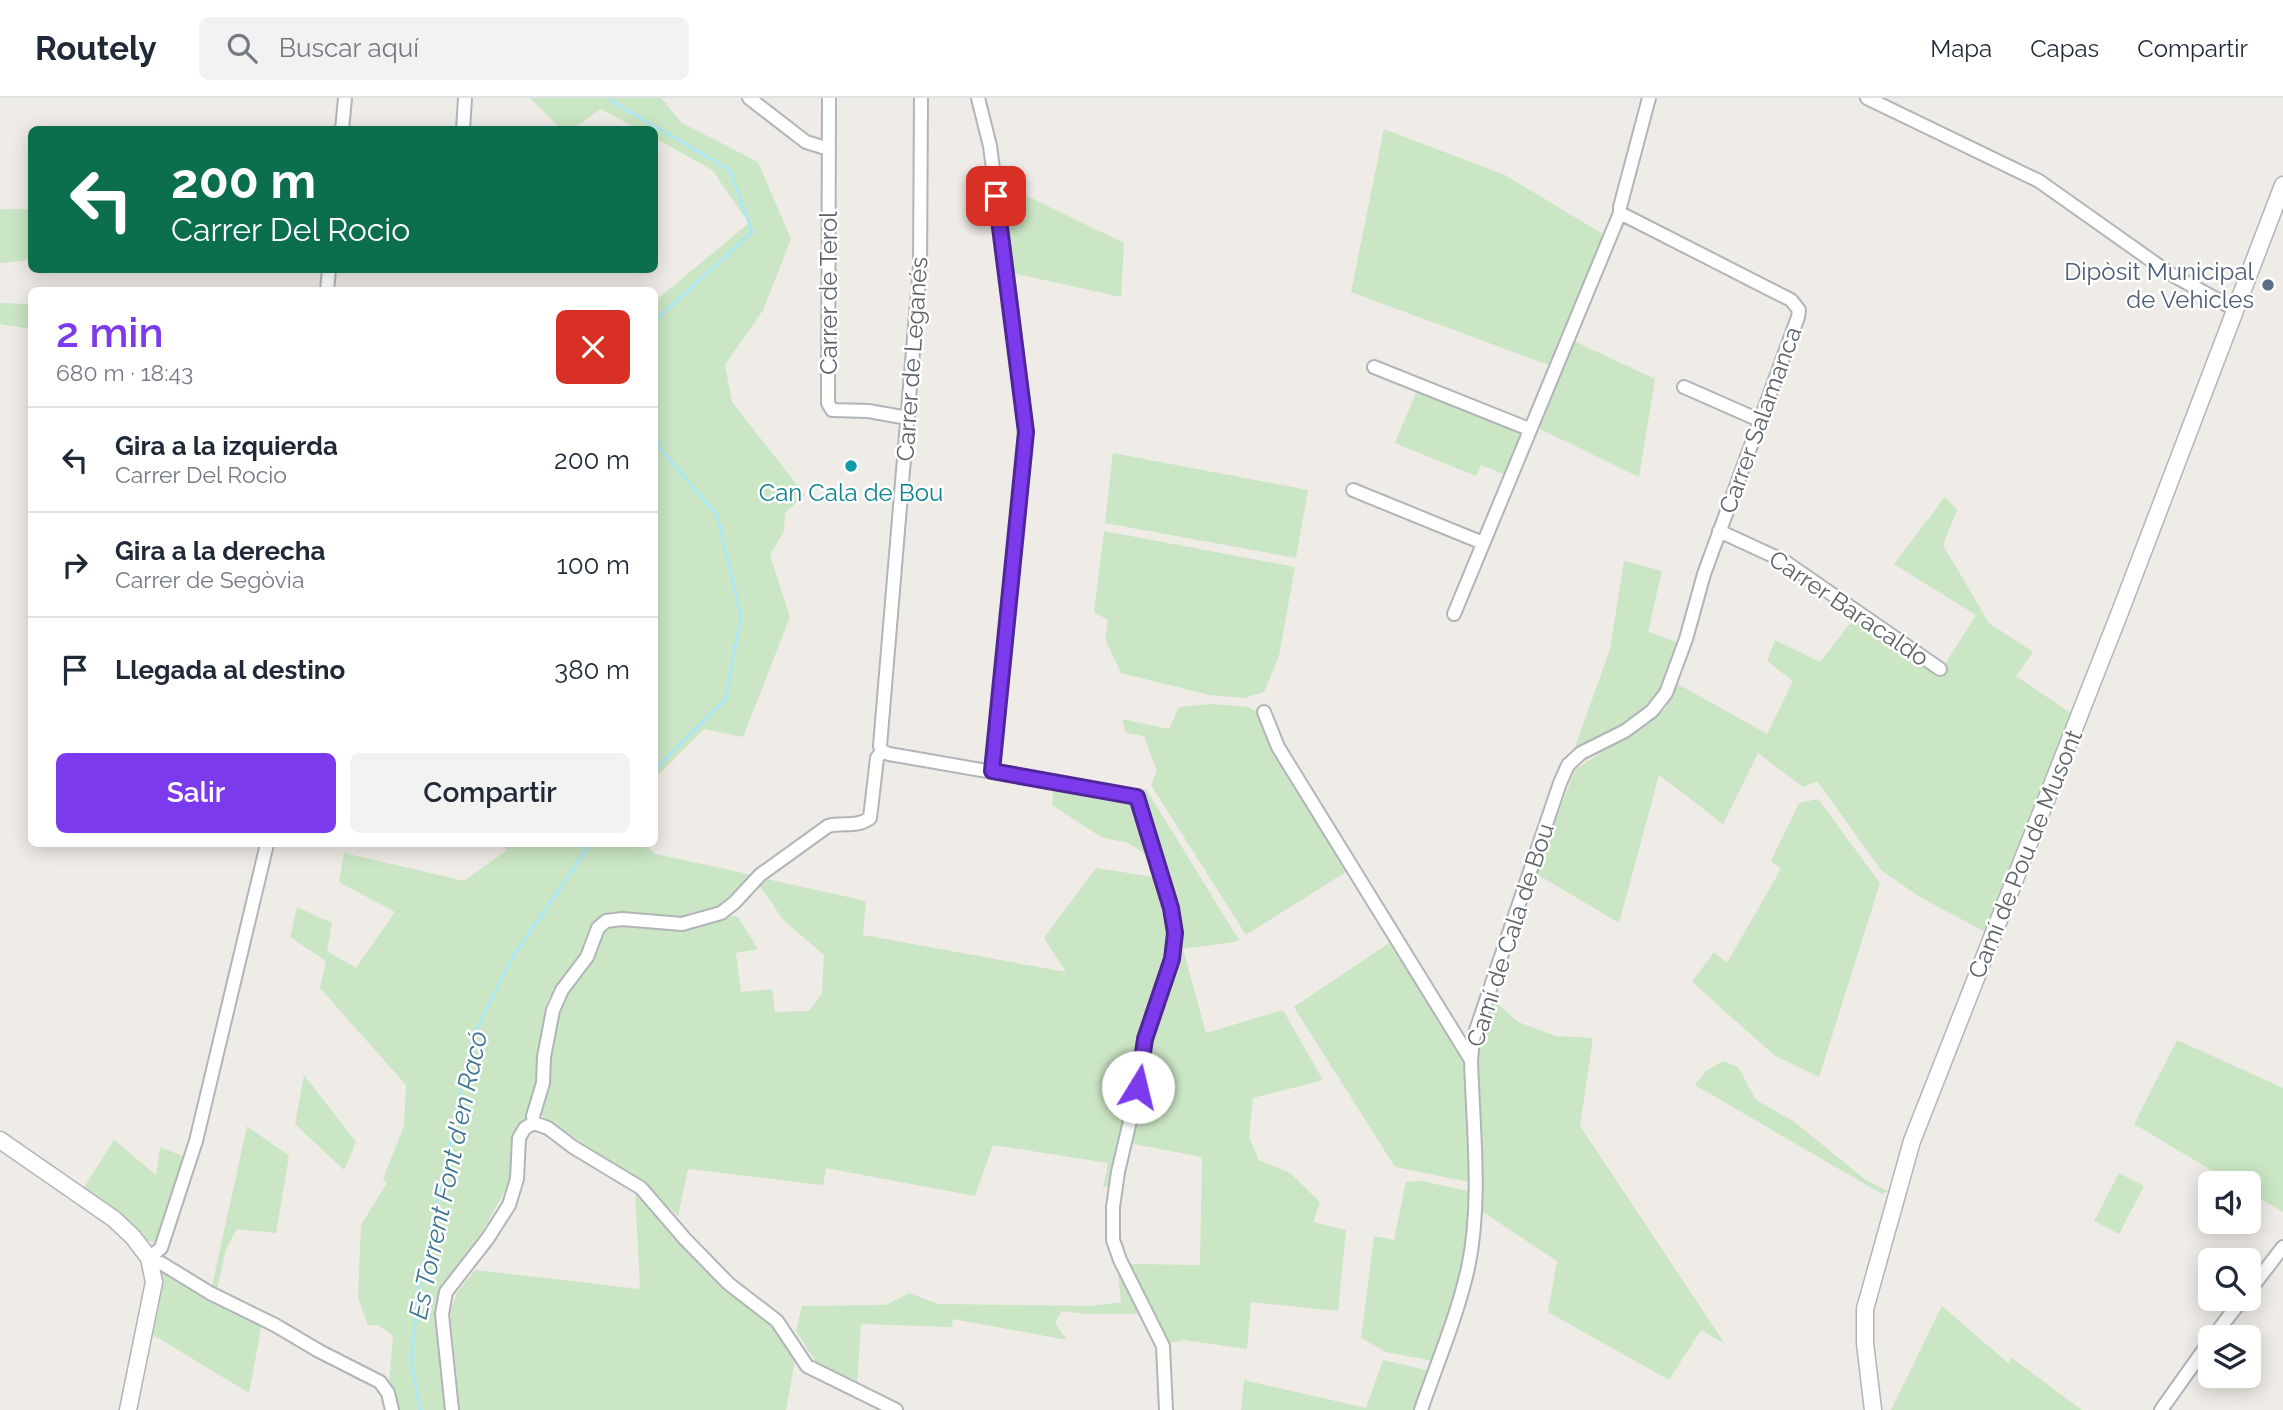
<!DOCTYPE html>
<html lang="es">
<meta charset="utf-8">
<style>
:root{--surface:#fff;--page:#f2f2f3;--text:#1f2937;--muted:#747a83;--line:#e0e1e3;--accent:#7c3aed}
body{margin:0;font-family:Raleway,sans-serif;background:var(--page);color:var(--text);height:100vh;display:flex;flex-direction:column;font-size:26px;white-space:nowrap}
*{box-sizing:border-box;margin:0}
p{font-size:23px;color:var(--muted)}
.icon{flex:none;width:38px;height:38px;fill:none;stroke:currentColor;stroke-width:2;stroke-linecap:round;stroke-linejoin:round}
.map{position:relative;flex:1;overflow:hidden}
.panel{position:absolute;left:28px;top:189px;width:630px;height:560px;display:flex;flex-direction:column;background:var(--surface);border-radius:10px;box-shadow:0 4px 18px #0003}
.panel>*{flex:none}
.top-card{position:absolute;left:28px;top:28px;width:630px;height:147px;border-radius:10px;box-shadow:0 4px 18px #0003;background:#0b6e4f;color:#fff;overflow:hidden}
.controls{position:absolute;left:2198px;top:1073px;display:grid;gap:14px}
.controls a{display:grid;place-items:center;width:63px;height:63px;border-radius:10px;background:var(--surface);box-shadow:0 4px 18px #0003;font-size:35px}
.pin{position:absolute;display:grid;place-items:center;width:60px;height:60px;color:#fff;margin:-30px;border-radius:14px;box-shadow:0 4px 10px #0006}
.me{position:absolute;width:77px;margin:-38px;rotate:9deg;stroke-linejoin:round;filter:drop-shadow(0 0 5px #0008)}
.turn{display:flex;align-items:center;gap:24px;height:147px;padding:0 28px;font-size:32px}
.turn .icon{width:91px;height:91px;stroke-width:2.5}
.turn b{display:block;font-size:49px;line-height:60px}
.round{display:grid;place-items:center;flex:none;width:74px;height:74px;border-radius:10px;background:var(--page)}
.overview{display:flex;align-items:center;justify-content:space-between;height:119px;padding:0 28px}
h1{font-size:42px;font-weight:600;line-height:52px;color:var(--accent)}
.cta{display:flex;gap:14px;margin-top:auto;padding:14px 28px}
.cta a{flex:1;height:80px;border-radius:10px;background:var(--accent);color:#fff;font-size:28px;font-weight:600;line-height:80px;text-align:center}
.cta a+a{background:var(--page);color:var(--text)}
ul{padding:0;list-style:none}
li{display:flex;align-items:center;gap:21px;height:105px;padding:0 28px;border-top:2px solid var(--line)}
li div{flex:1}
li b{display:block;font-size:26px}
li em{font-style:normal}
header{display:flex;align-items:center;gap:42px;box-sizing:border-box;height:98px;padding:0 35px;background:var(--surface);border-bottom:2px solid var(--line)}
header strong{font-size:33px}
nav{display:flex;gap:38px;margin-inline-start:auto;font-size:24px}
.search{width:490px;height:63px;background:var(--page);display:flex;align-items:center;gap:18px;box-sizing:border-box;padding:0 24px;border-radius:10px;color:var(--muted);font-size:26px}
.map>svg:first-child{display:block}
</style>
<header>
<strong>Routely</strong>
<div class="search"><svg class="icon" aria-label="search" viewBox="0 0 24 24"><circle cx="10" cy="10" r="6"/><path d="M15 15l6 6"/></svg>Buscar aquí</div>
<nav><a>Mapa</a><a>Capas</a><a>Compartir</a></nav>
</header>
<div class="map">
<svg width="2283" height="1312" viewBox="0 0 2283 1312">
<rect width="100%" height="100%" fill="#efebe6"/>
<path fill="#cae6c4" d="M530,0H661L682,25L758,64L791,141L763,212L725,267L732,304L805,397L785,415L784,433L770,457L790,519L743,639L704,631L655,680V203L749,125L712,72L655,40L654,32L638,31L601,11L572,31H561Z
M1384,31L1505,77L1603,136L1551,268L1351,194Z
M1004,87L1124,145L1121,199L1013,175Z
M0,111H31V162L0,165Z
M0,205L31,206V231L0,226Z
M1572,242L1655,281L1639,379L1538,330Z
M1418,290L1524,334L1506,377L1481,367L1476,378L1395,345Z
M1113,355L1308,392L1296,460L1105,425Z
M1945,399L1957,412L1943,447L1989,525L2033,554L2016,578L2072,616L1985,834L1918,798L1881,772L1817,683L1803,689L1758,655L1723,726L1659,677L1619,825L1535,775L1575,672L1665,611L1678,586L1767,636L1793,583L1767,563L1775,542L1820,564L1857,517L1940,574L1976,517L1894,466Z
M1104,433L1295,469L1279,558L1264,594L1244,600L1210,597L1121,575L1105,541L1108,522L1094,514Z
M1624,463L1662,473L1648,534L1679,545L1659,597L1621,628L1574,652L1610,551Z
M1212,606L1249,609L1261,617L1349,772L1246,837L1151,687L1157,673L1144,638L1126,635L1122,621L1169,631L1179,609Z
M1054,687L1134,702L1166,802L1171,833L1169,860L1112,1087L1103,1090L1108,1065L993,1047L975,1098L826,1070L823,1087L688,1071L678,1118L642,1084L543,1019C539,1007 547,1000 548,988C549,965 553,922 561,901C569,882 595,843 609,827L727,817L738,819L758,851L736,855L741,894L772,891L775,914L809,913L822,896L824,857L784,823L759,787L762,780L866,803L863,837L1066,874L1044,840L1096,770L1154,779L1147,757L1128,745L1101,739L1052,707Z
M1143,691H1146L1239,842L1234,844L1183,851L1206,935L1283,912L1323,982L1253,1000L1249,1039L1259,1062L1290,1075L1320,1104L1313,1124L1346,1132L1338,1213L1251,1204L1247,1251L1184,1242L1170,1245L1130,1166L1200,1167L1202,1059L1128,1045L1145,982L1149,949L1182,851L1179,822L1145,704Z
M1818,701L1880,785L1819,979L1774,957L1692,884L1714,854L1727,865L1781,771L1771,763L1799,705Z
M500,746H644L656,756L752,777C746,785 739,796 731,802C693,829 644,819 601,817L577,863L547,902L535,996L527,1019L514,1037L511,1082L482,1134L438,1193L445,1312H397L389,1286L393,1238L378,1227H368L358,1200L361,1127L387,1085L383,1081L404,1028L406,987L320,890L326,863L290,839L297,809L332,825L327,853L356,870L395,814L339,784L344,755L464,783L507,752Z
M1389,845L1466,963L1469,1084L1395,1069L1294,909Z
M1492,901L1518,924L1555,938L1593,940L1580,1028L1725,1246L1701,1232L1669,1282L1548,1214L1557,1163L1480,1112L1479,950Z
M2177,942L2283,990V1114L2249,1094V1085H2233L2134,1026Z
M1723,963L1738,969L1756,1002L1793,1023L1866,1082L1888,1093L1882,1096L1695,987L1706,973Z
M304,977L356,1044L344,1072L295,1026Z
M247,1028L289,1058L276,1135L237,1131L226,1151L217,1191L212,1188Z
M114,1042L156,1077L160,1049L185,1059L160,1143L153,1144L147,1142L125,1121L83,1091Z
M2119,1075L2144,1088L2119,1136L2094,1123Z
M1421,1083L1468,1093L1472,1101L1465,1165L1434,1263L1386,1254L1361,1240L1374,1138L1394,1142L1406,1084Z
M635,1091L771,1223L794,1249L795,1263L786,1312H458L459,1303L450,1213L457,1195L475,1172L640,1191Z
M1117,1165L1155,1245L1138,1216H1088L1062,1213L1055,1225L1067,1242L953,1221L952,1229L861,1226L857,1289L816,1264L796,1233L802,1208L886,1207L909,1195L938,1206L1092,1208L1121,1204Z
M159,1173L172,1174L262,1225L249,1295L150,1235Z
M1942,1208L2008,1265L2012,1260L2082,1312H1891Z
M1383,1262L1431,1273L1416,1312H1241L1244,1282L1366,1310Z"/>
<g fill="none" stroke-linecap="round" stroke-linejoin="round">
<path stroke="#a9e7fc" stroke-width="2.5" d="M610,0L613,4L730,72L752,134L657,221L654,230
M654,337L663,354L717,417L741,518L725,602L654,672
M420,1312L411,1262L419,1190L472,940L511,862L590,746"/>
<g stroke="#b1b5b8" stroke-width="16">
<path id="minor" d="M749,0L806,44L829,51
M829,0L828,305L832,312L868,313L908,320
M921,0L920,169L880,648L882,653L889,656L1137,699L1171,810L1175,835L1172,861L1145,941L1138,989L1118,1074L1113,1109V1142L1120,1162L1163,1248L1166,1312
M978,0L990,48L1010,199L1026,334L992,673
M1867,0L2039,83L2169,175L2236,212
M342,32L345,0
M463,32L465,0
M327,192L329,172
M1374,269L1529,331
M1684,289L1759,322
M1353,392L1483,445
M1719,433L1784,463L1940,571
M1454,516L1620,115
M1264,614L1278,649L1471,962
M534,1025L533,1018L543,985L544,959L553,912L562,892L587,859L598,830L606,823L622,821L682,826L721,815L734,805L760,777L828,728C844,724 856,730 870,720L877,660L882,653
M149,1160L161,1150L196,1043L267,746
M149,1160L161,1165L210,1195L275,1227L319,1253L380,1284L388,1295L392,1312
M2249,1193L2283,1149
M2213,1239L2243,1200
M452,1312L442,1216L446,1194L488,1140L509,1107L517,1081L519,1040L525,1030L534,1025L548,1030L573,1049L641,1090L685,1141L729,1186L777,1223L807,1268L896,1312
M1421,1312C1437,1265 1457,1219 1468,1170C1482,1105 1473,1029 1471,962L1473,941L1560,685L1568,667L1581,655L1625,633L1652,613L1666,595L1686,541L1704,476L1798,219L1799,212L1791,202L1620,115V109L1649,0
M2161,1312L2210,1243"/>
</g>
<g stroke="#b1b5b8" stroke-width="19">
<path id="tertiary" d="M0,1042L114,1121L133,1139L149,1160L154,1184L128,1312
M1873,1312L1865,1245V1211L1912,1043L2120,514L2283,87"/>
</g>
<use href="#minor" stroke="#fff" stroke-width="12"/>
<use href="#tertiary" stroke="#fff" stroke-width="16"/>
</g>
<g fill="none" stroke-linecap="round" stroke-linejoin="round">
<g stroke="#51269a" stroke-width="18">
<path id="route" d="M996,98L1026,334L992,673L1137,699L1171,810L1175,835L1172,861L1145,941L1138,989"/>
</g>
<use href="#route" stroke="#7c3aed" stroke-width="12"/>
</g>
<circle fill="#5c6f8a" stroke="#fff" stroke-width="2.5" cx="2268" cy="187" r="7"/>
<circle fill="#0f9aa8" stroke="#fff" stroke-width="2.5" cx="851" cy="368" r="7"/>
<g text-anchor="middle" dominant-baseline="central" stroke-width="5" stroke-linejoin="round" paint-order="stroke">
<g font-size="24" fill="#4e5e75" stroke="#fff" text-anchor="end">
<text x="2254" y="173">Dipòsit Municipal<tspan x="2254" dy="28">de Vehicles</tspan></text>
</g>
<g font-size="24" fill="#5d6366" stroke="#fff">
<text transform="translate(828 195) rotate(-90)">Carrer de Terol</text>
<text transform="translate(912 261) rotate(-86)">Carrer de Leganés</text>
<text transform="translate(1760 322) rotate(-70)">Carrer Salamanca</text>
<text transform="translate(1849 510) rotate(34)">Carrer Baracaldo</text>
<text transform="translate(2025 756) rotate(-68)">Camí de Pou de Musont</text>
<text transform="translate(1510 837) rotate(-72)">Camí de Cala de Bou</text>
</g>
<g font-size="24" fill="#0d838f" stroke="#fff">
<text x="851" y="394">Can Cala de Bou</text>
</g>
<g font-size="26" font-style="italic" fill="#3d7794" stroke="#fff">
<text transform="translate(448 1077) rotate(-78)">Es Torrent Font d'en Racó</text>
</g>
</g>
</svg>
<div class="controls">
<a><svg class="icon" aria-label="sound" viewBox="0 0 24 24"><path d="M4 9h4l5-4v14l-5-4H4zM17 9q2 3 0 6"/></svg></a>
<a><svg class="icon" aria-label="search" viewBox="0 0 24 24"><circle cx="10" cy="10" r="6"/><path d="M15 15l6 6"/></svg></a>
<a><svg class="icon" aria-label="layers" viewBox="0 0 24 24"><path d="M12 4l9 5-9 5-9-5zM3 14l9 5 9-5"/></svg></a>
</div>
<div class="pin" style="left:996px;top:98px;background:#d93025"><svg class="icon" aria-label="arrive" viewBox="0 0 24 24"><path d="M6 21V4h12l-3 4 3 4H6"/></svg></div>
<svg class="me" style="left:1138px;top:989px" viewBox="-20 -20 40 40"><circle r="19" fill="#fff"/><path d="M0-13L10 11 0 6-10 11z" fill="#7c3aed"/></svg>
<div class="top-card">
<div class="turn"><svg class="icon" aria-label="left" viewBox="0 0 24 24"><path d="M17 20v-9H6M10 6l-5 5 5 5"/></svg><div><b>200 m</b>Carrer Del Rocio</div></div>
</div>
<section class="panel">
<div class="overview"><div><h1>2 min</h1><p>680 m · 18:43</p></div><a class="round" style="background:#d93025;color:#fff"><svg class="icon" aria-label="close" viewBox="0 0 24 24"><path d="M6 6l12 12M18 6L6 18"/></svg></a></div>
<ul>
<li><svg class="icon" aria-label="left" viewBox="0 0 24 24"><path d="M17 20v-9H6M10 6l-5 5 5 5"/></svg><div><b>Gira a la izquierda</b><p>Carrer Del Rocio</p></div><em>200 m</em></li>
<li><svg class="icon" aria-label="right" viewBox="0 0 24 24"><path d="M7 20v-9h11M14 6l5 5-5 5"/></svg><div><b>Gira a la derecha</b><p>Carrer de Segòvia</p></div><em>100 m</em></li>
<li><svg class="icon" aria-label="arrive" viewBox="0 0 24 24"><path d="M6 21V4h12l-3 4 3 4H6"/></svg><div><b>Llegada al destino</b></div><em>380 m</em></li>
</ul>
<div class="cta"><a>Salir</a><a>Compartir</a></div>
</section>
</div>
